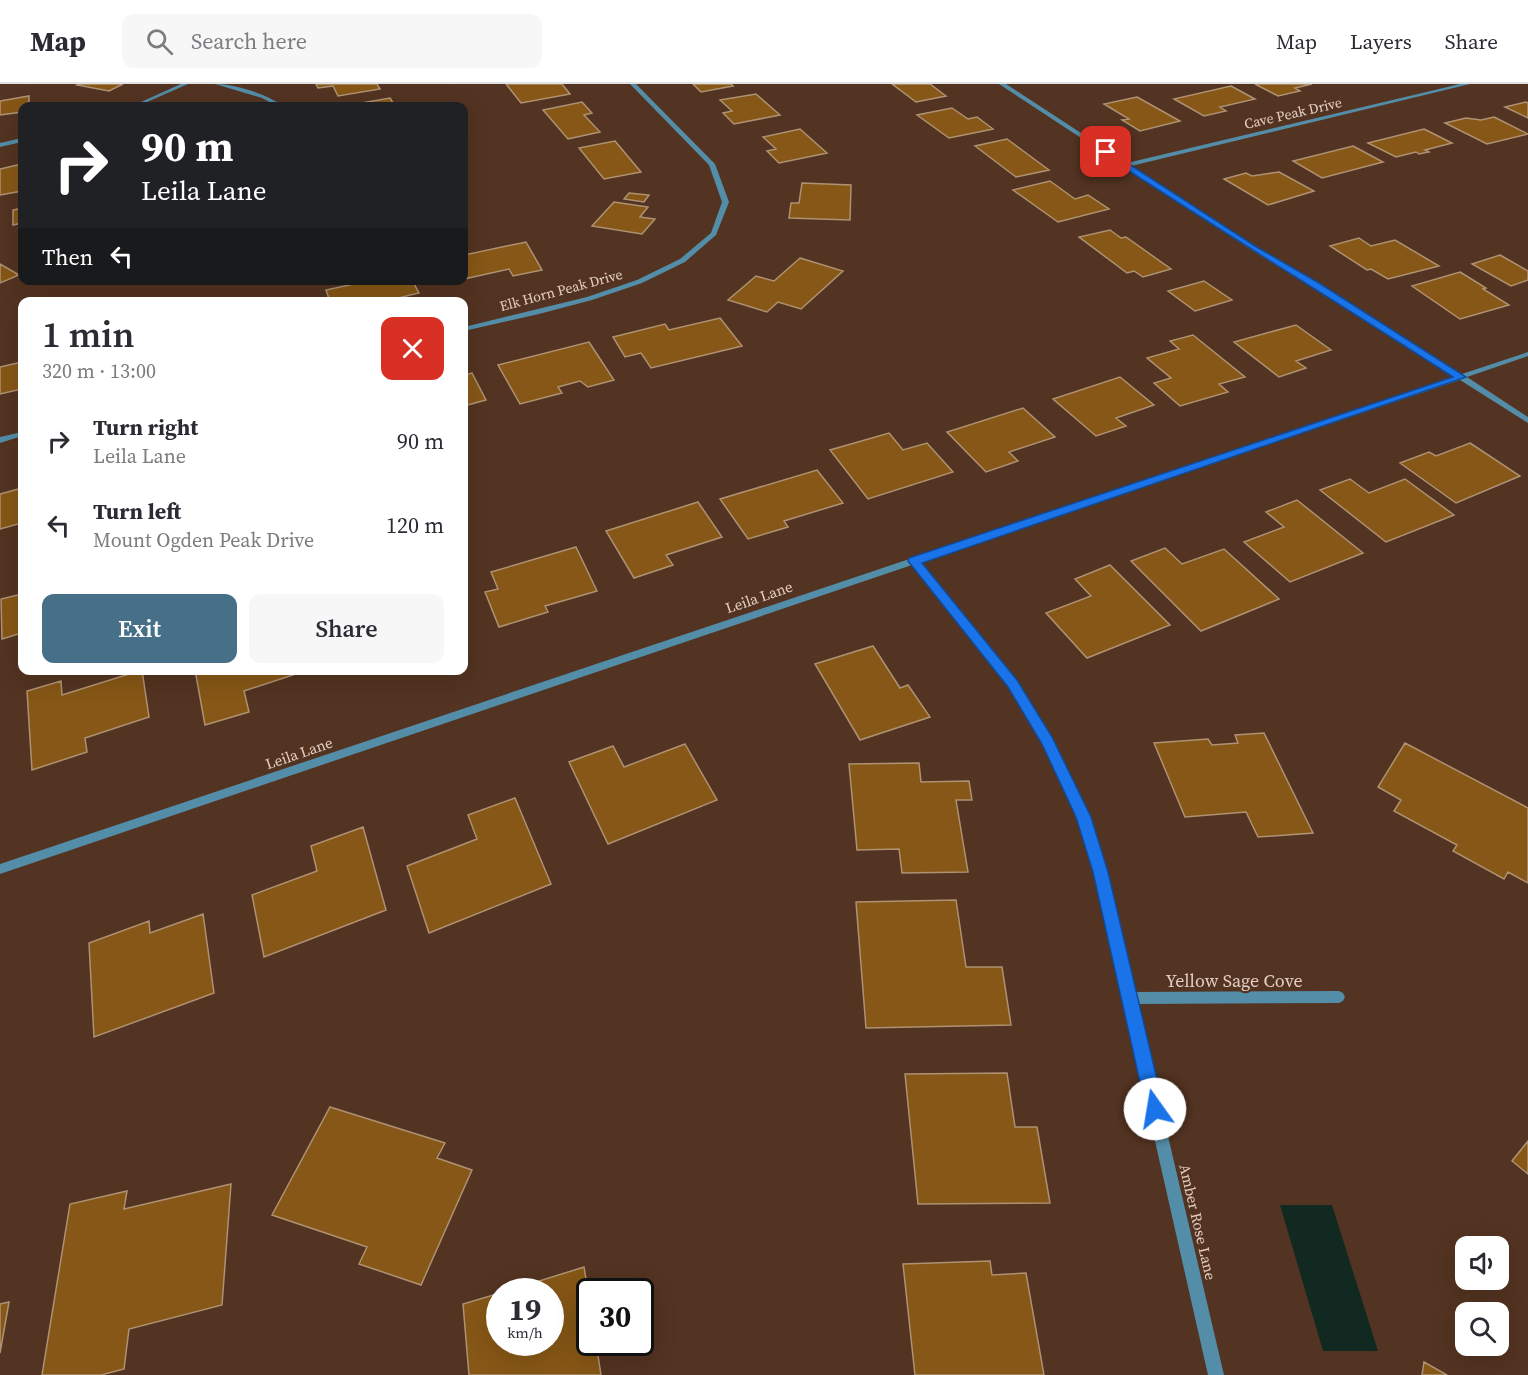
<!DOCTYPE html>
<meta charset="utf-8">
<style>
:root{--surface:#fff;--page:#f7f7f7;--text:#2b2b33;--muted:#7c7c81;--line:#e1e1e2;--accent:#467088}
body{margin:0;font-family:"Source Serif 4",serif;background:var(--page);color:var(--text);height:100vh;display:flex;flex-direction:column;font-size:22px;white-space:nowrap}
*{box-sizing:border-box;margin:0}
p{font-size:20px;color:var(--muted)}
.icon{flex:none;width:33px;height:33px;fill:none;stroke:currentColor;stroke-width:2;stroke-linecap:round;stroke-linejoin:round}
.map{position:relative;flex:1;overflow:hidden}
.drawer{position:absolute;left:18px;top:213px;width:450px;height:378px;display:flex;flex-direction:column;background:var(--surface);border-radius:12px;box-shadow:0 6px 24px #0002}
.drawer>*{flex:none}
.hud{position:absolute;left:18px;top:18px;width:450px;height:183px;border-radius:12px;box-shadow:0 6px 24px #0002;background:#202124;color:#fff;overflow:hidden}
.buttons{position:absolute;left:1455px;top:1152px;display:grid;gap:12px}
.buttons a{display:grid;place-items:center;width:54px;height:54px;border-radius:12px;background:var(--surface);box-shadow:0 6px 24px #0002;font-size:30px}
.speed{position:absolute;left:486px;top:1194px;display:flex;gap:12px;font-size:30px;font-weight:700;text-align:center}
.speed>*{display:grid;place-content:center;width:78px;height:78px;border-radius:50%;background:var(--surface);box-shadow:0 6px 24px #0002;line-height:1}
.speed small{font-size:15px;font-weight:400}
.speed .limit{border:3px solid #111;border-radius:9px;background:#fff;color:#111}
.pin{position:absolute;display:grid;place-items:center;width:51px;height:51px;color:#fff;margin:-26px;border-radius:12px;box-shadow:0 3px 9px #0006}
.me{position:absolute;width:66px;margin:-33px;rotate:347deg;stroke-linejoin:round;filter:drop-shadow(0 0 4px #0008)}
.turn{display:flex;align-items:center;gap:21px;height:126px;padding:0 24px;font-size:27px}
.turn .icon{width:78px;height:78px;stroke-width:2.5}
.turn b{display:block;font-size:42px;line-height:51px}
.then{display:flex;align-items:center;height:57px;padding:0 24px;background:#0003;gap:12px;font-size:22px}
.round{display:grid;place-items:center;flex:none;width:63px;height:63px;border-radius:12px;background:var(--page)}
.head{display:flex;align-items:center;justify-content:space-between;height:102px;padding:0 24px}
h1{font-size:36px;font-weight:600;line-height:45px}
.cta{display:flex;gap:12px;margin-top:auto;padding:12px 24px}
.cta a{flex:1;height:69px;border-radius:12px;background:var(--accent);color:#fff;font-size:24px;font-weight:600;line-height:69px;text-align:center}
.cta a+a{background:var(--page);color:var(--text)}
ul{padding:0;list-style:none}
li{display:flex;align-items:center;gap:18px;height:84px;padding:0 24px}
li div{flex:1}
li b{display:block;font-size:22px}
li em{font-style:normal}
header{display:flex;align-items:center;gap:36px;box-sizing:border-box;height:84px;padding:0 30px;background:var(--surface);border-bottom:2px solid var(--line)}
header strong{font-size:28px}
nav{display:flex;gap:33px;margin-inline-start:auto;font-size:21px}
.search{width:420px;height:54px;background:var(--page);display:flex;align-items:center;gap:15px;box-sizing:border-box;padding:0 21px;border-radius:12px;color:var(--muted);font-size:22px}
.map>svg:first-child{display:block}
</style>
<header>
<strong>Map</strong>
<div class="search"><svg class="icon" aria-label="search" viewBox="0 0 24 24"><circle cx="10" cy="10" r="6"/><path d="M15 15l6 6"/></svg>Search here</div>
<nav><a>Map</a><a>Layers</a><a>Share</a></nav>
</header>
<div class="map">
<svg width="1528" height="1291" viewBox="0 0 1528 1291">
<rect width="100%" height="100%" fill="#533321"/>
<path fill="#122922" d="M1280,1121H1332L1378,1267H1323Z"/>
<path fill="#865716" stroke="#ae9273" stroke-width="1.5" d="M79,0H123L109,7L77,1Z
M316,0H377L380,5L338,12L333,2L318,4Z
M506,0H562L570,10L521,19Z
M693,0H731L733,2L701,8Z
M892,0H930L946,12L916,18Z
M1255,0H1312L1295,4L1300,7L1278,12Z
M1231,2L1255,15L1220,23L1226,27L1204,32L1174,15Z
M756,10L780,31L734,40L723,29L732,27L720,16Z
M29,12V22H22V28L0,31V17Z
M1137,13L1180,37L1140,47L1122,36L1129,35L1104,20Z
M390,14L395,22L350,21Z
M582,18L592,29L584,31L600,48L568,55L543,26Z
M1526,18L1528,19V34L1505,23Z
M952,24L968,35L977,33L993,45L949,54L917,31Z
M1494,33L1528,50L1487,60L1445,39L1466,34L1481,36Z
M800,45L827,69L779,79L767,67L776,65L763,53Z
M1424,45L1452,59L1425,66L1429,68L1419,70L1416,68L1396,73L1368,59Z
M1007,55L1049,86L1016,93L975,62Z
M615,57L641,88L604,95L579,64Z
M1353,62L1383,78L1322,94L1293,77Z
M22,80V107L0,111V85Z
M1279,88L1314,107L1268,121L1224,95L1246,89L1252,92Z
M1050,97L1075,115L1088,111L1109,125L1058,138L1013,106Z
M802,99L851,101L850,136L789,134L791,119H799Z
M629,109L649,111L644,118L624,115Z
M614,118L648,123L640,133L655,135L642,150L592,142Z
M22,124V139L13,141V126Z
M1110,146L1121,154L1126,153L1171,185L1143,193L1134,187L1127,189L1079,153Z
M1359,154L1371,162L1395,156L1439,182L1388,195L1371,185L1367,186L1330,162Z
M526,158L542,186L513,192L509,185L464,195V171Z
M1500,171L1528,187V196L1511,202L1472,180Z
M800,174L843,187L801,225L778,218L767,228L728,216L756,192L774,197Z
M0,180L19,191L0,199Z
M1460,188L1486,204L1483,205L1509,221L1460,235L1412,202Z
M372,196H412L419,209L381,218H330L326,206Z
M1204,197L1232,216L1195,227L1168,207Z
M720,234L742,262L651,284L641,269L625,273L613,253L665,240L669,246Z
M1296,241L1331,266L1296,277L1306,284L1279,293L1234,258Z
M1193,251L1245,293L1219,300L1228,308L1180,322L1154,299L1171,294L1147,274L1179,265L1170,257Z
M589,258L614,296L588,303L580,297L558,303L562,309L520,320L498,281Z
M22,278V305L0,310V283Z
M472,289L486,316L464,322V291Z
M1120,293L1154,321L1116,334L1126,342L1096,352L1053,315Z
M1023,324L1055,353L1009,368L1018,377L986,388L947,348Z
M889,349L903,366L927,359L953,388L868,415L830,366Z
M1470,359L1520,392L1456,419L1400,379L1429,368L1436,372Z
M817,386L843,419L784,437L788,443L748,455L720,415Z
M1350,395L1369,409L1405,395L1454,431L1386,458L1320,406Z
M22,404V439L0,445V410Z
M1297,416L1363,469L1290,498L1244,458L1284,443L1266,428Z
M698,418L722,453L666,471L673,481L634,494L606,447Z
M576,463L597,507L545,522L548,528L499,543L485,508L498,505L491,488Z
M1165,464L1182,480L1224,465L1279,515L1201,547L1131,477Z
M1110,481L1170,541L1087,574L1046,529L1091,512L1075,495Z
M22,510V549L2,555L1,515Z
M873,562L900,604L908,601L930,633L860,656L815,580Z
M142,586L149,633L85,654L87,668L32,686L27,607L61,597L62,611Z
M195,586H308L244,607L249,628L205,641Z
M1264,649L1313,749L1258,753L1246,728L1185,733L1154,659L1208,655L1212,661L1238,659L1235,651Z
M1405,659L1528,724V799L1508,788L1504,795L1453,767L1457,761L1394,727L1401,716L1378,703Z
M685,660L717,716L608,760L569,678L613,662L624,683Z
M919,679L921,698L969,697L972,716H956L968,788L902,789L899,765L857,766L849,680Z
M515,714L551,800L429,849L407,782L477,755L468,731Z
M363,743L386,826L264,873L252,811L317,787L311,762Z
M956,816L966,883H1002L1011,941L866,944L856,818Z
M203,830L214,909L94,953L89,859L149,837L150,849Z
M1007,989L1015,1043H1037L1050,1119L918,1120L905,990Z
M330,1023L445,1059L437,1074L472,1086L421,1201L359,1180L367,1163L272,1131Z
M1528,1057V1090L1512,1077Z
M231,1100L222,1221L129,1245L124,1285L101,1291H42L70,1120L127,1107L124,1125Z
M990,1177L992,1191L1026,1189L1044,1291H915L903,1180Z
M584,1183L590,1219V1258H596L601,1291H469L463,1220L500,1209V1258H550V1208H504Z
M9,1218L0,1269V1220Z
M1424,1278L1447,1291H1422Z"/>
<g fill="none" stroke-linecap="round" stroke-linejoin="round">
<path fill="#538da8" fill-rule="evenodd" d="M181,0H188L138,22H132Z
M215,0C235,0 267,10 283,22H277L262,14Z
M630,0H636L715,80L729,118L716,151L685,178L642,199L592,216L539,230L464,247V243L587,213L637,196L680,175L711,149L722,118L709,81Z
M999,0H1006L1127,79L1460,0H1470L1131,82L1254,163L1462,290L1528,268V272L1467,293L1528,333V339L1460,296L920,478C964,531 1010,582 1044,641C1071,687 1092,737 1106,788C1117,828 1125,868 1134,908L1339,907L1343,909L1345,913L1343,917L1339,919L1137,920L1224,1291H1208L1094,788C1079,740 1062,693 1038,649C1004,588 956,535 912,481L0,790V780L1455,292L1250,165Z
M22,54V58L0,63V59Z
M22,348V352L0,359V353Z"/>
</g>
<path fill="#1a73e8" stroke="#114b97" stroke-width="1.5" d="M1103,67H1109L1255,162L1319,199L1466,293L922,479L1017,596L1052,653L1091,733L1108,788L1164,1025L1161,1031L1155,1034L1149,1031L1146,1025L1093,788L1076,733L1042,660L1008,603L908,477L909,474L1453,293C1337,218 1219,146 1103,70Z"/>
<g text-anchor="middle" dominant-baseline="central" stroke-width="4.5" stroke-linejoin="round" paint-order="stroke">
<g font-size="14" fill="#e3cec3" stroke="#533321">
<text transform="translate(1293 29) rotate(-13)">Cave Peak Drive</text>
<text transform="translate(561 206) rotate(-15)">Elk Horn Peak Drive</text>
</g>
<g font-size="15" fill="#e3cec3" stroke="#533321">
<text transform="translate(759 513) rotate(-19)">Leila Lane</text>
<text transform="translate(299 669) rotate(-19)">Leila Lane</text>
<text transform="translate(1198 1138) rotate(77)">Amber Rose Lane</text>
</g>
<g font-size="18" fill="#e3cec3" stroke="#533321">
<text x="1234" y="896">Yellow Sage Cove</text>
</g>
</g>
</svg>
<div class="buttons">
<a><svg class="icon" aria-label="sound" viewBox="0 0 24 24"><path d="M4 9h4l5-4v14l-5-4H4zM17 9q2 3 0 6"/></svg></a>
<a><svg class="icon" aria-label="search" viewBox="0 0 24 24"><circle cx="10" cy="10" r="6"/><path d="M15 15l6 6"/></svg></a>
</div>
<div class="speed"><div>19<small>km/h</small></div><div class="limit">30</div></div>
<div class="pin" style="left:1106px;top:68px;background:#d93025"><svg class="icon" aria-label="arrive" viewBox="0 0 24 24"><path d="M6 21V4h12l-3 4 3 4H6"/></svg></div>
<svg class="me" style="left:1155px;top:1025px" viewBox="-20 -20 40 40"><circle r="19" fill="#fff"/><path d="M0-13L10 11 0 6-10 11z" fill="#1a73e8"/></svg>
<div class="hud">
<div class="turn"><svg class="icon" aria-label="right" viewBox="0 0 24 24"><path d="M7 20v-9h11M14 6l5 5-5 5"/></svg><div><b>90 m</b>Leila Lane</div></div>
<div class="then">Then<svg class="icon" aria-label="left" viewBox="0 0 24 24"><path d="M17 20v-9H6M10 6l-5 5 5 5"/></svg></div>
</div>
<section class="drawer">
<div class="head"><div><h1>1 min</h1><p>320 m · 13:00</p></div><a class="round" style="background:#d93025;color:#fff"><svg class="icon" aria-label="close" viewBox="0 0 24 24"><path d="M6 6l12 12M18 6L6 18"/></svg></a></div>
<ul>
<li><svg class="icon" aria-label="right" viewBox="0 0 24 24"><path d="M7 20v-9h11M14 6l5 5-5 5"/></svg><div><b>Turn right</b><p>Leila Lane</p></div><em>90 m</em></li>
<li><svg class="icon" aria-label="left" viewBox="0 0 24 24"><path d="M17 20v-9H6M10 6l-5 5 5 5"/></svg><div><b>Turn left</b><p>Mount Ogden Peak Drive</p></div><em>120 m</em></li>
</ul>
<div class="cta"><a>Exit</a><a>Share</a></div>
</section>
</div>
